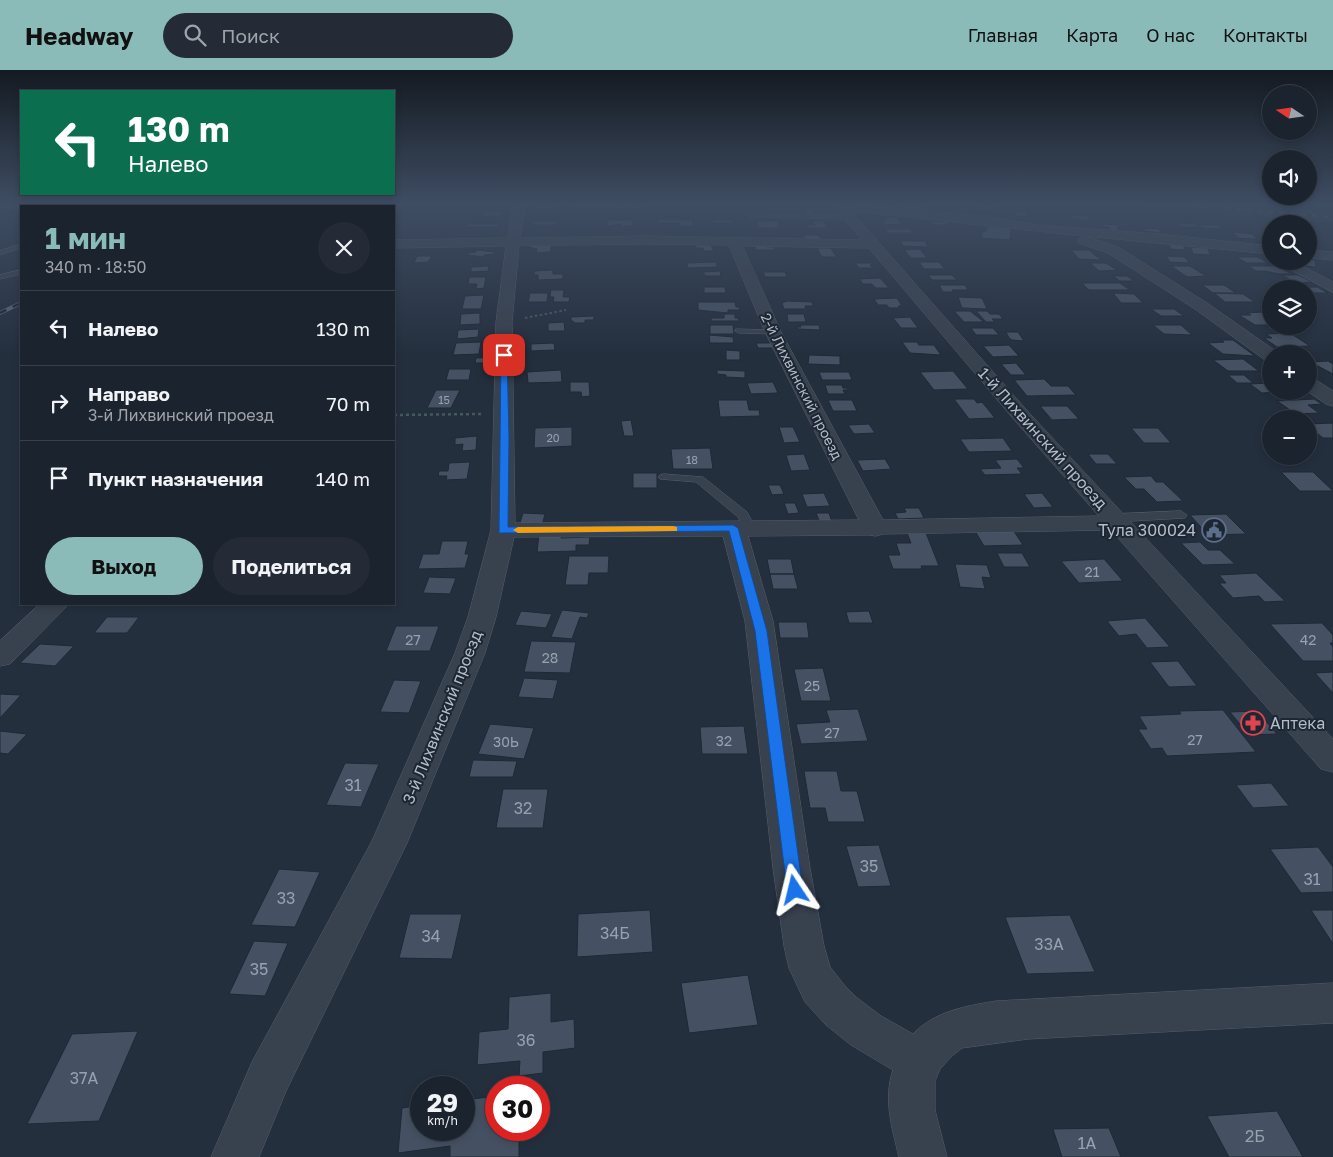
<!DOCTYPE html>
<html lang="ru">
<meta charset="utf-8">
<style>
:root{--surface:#1b232e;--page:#242b36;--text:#f1f3f6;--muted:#a0a4aa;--line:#39404a;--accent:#8bbbb9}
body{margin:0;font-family:"Golos Text",sans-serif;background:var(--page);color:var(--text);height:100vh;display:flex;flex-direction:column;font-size:19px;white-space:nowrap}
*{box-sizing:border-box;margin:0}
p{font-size:16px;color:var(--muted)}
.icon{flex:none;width:28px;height:28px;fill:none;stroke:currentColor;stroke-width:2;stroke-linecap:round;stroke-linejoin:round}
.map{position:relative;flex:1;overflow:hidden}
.drawer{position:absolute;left:20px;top:135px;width:375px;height:400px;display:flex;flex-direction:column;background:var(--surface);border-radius:0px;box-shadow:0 2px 8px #0003,0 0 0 1px var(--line)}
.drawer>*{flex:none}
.top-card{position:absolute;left:20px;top:20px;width:375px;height:105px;border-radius:0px;box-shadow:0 2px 8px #0003,0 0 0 1px var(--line);background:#0b6e4f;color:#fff;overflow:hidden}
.needle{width:32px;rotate:283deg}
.tools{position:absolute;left:1262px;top:15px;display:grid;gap:10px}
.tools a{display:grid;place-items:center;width:55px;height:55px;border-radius:50%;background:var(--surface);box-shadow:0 2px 8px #0003,0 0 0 1px var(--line);font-size:25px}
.speed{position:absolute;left:410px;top:1006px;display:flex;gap:10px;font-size:25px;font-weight:700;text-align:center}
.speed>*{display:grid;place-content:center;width:65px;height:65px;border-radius:50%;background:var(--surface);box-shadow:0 2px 8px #0003,0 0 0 1px var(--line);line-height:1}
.speed small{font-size:12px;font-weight:400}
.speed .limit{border:8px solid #d22;background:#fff;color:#111}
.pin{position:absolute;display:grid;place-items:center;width:42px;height:42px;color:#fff;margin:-21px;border-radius:10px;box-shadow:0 2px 8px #0006}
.me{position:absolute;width:55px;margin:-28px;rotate:350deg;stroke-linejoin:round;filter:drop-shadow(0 0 4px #0008)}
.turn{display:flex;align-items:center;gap:18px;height:105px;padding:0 25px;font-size:22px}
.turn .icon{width:65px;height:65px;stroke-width:2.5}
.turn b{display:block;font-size:35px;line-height:42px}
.round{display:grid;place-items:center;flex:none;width:52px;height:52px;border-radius:26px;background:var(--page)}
.headline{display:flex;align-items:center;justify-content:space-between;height:85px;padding:0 25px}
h1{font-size:30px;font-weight:700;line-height:38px;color:var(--accent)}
.action{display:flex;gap:10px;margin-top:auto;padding:10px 25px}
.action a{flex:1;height:58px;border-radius:30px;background:var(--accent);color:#111;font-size:20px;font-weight:700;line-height:58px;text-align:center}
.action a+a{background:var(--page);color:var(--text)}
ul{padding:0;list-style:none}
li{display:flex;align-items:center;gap:15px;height:75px;padding:0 25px;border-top:1px solid var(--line)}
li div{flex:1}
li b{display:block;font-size:19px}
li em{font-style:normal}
header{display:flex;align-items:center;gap:30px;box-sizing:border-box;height:70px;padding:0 25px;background:var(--accent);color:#111}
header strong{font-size:24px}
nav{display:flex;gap:28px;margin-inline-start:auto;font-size:18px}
.search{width:350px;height:45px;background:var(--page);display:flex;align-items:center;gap:12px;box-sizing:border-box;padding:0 18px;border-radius:28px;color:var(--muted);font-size:19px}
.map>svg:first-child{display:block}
</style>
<header>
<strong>Headway</strong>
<div class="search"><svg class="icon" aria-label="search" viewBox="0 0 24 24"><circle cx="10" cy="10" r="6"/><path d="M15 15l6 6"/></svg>Поиск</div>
<nav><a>Главная</a><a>Карта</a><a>О нас</a><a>Контакты</a></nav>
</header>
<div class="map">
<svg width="1333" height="1087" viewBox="0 0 1333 1087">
<rect width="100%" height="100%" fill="#242f3e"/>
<path fill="#263c3f" d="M1077,133H1333V153L1265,146Z"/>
<path fill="#455162" stroke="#1f2835" d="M622,133L637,134L654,133L650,137L620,136Z
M856,133H882L881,136L855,135Z
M901,133L924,134L922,140L899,139Z
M0,134L36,136H21V141L0,139Z
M538,135H557L554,138H534Z
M984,136L997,137V141L977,140V137Z
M804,138H819L820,142H812L813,145H806Z
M1012,140L1027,141V147L1016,146V143H1012Z
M485,141H501L500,146H483Z
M1072,145L1089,146V151L1072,149Z
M896,147L902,154L885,155L882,151H887L885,148Z
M657,149L692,150L694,156H681L680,153H658Z
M607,150H632L633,156H622L621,154L607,156Z
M712,150H731L732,153H713Z
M532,151H557L556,155H536V154H531Z
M757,151H778L779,158H757Z
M812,151H823L827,158H808L807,155H815Z
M932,151L948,152V155H931Z
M1178,153L1195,154L1198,157H1181Z
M467,154H499L498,157H466Z
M1102,154L1118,155L1117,161L1109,160V157H1103Z
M1199,155H1219L1222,159L1202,158Z
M987,156L1011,158L1010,170L981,168L983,161H986Z
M1143,158L1159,159L1161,163L1145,161Z
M885,159H910L913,163H888Z
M1233,162L1252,164L1257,169L1238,168Z
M803,165H819L821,170H808L804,168Z
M901,171H925L928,177L903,176Z
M530,173H552L550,182L536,183L537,179L529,177Z
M1170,174L1184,176L1185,180L1170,179Z
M695,175H711L714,181H704L703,178H696Z
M755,175H766L767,177H774L775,180H756Z
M1191,177L1208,178L1210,185L1193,184Z
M817,178H831L835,185L839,187H822Z
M920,179L927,188H911L904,180Z
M476,180L495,182V184L484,185V187L468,185V183L476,182Z
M1071,180H1089L1101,190L1079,189Z
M417,186H432L428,192L414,193Z
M1166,186L1185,187L1189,193L1170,192Z
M1236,187H1257L1269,193H1247Z
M1309,189L1315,190L1316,197L1298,195L1291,191H1309Z
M716,192L717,197L688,198L687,193Z
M919,192H939L945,199H924Z
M855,193H871L873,194L870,195L873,198H859Z
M1090,193H1106L1117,200L1099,201Z
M489,196L488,201L471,202V197Z
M1171,196H1190L1206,206L1187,207Z
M1248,196H1276L1292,204H1279L1265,201H1256Z
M553,200V204H563V209L538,210V205H534V201Z
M720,201L721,206H705L703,202Z
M763,202H785L787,207H765Z
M928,205H952L957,210H932Z
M1282,205H1298L1312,212L1296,213Z
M1113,206H1127L1134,211H1120Z
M469,207H486L484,218L476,219L477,214H468Z
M880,208L889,218H876L872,214H863L859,209Z
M1082,213H1120L1130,220H1089Z
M939,215H965L968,220H952L954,222H943Z
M1202,215H1224L1236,223H1213Z
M704,217H725L726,223H704Z
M1287,217H1317L1328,223H1309V219Z
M551,220H564L563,227H570L569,232H553L554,227H550Z
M530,223H548L547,232H528Z
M1113,223L1134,224L1143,233H1121Z
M1214,223L1243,224L1255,232H1225Z
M484,225L481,239H462L465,226Z
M958,227L982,228L987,239L962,238Z
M897,228L902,236H898L900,238H889L887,235H878L874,229Z
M787,231L812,232L813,236H805L806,239H784L782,233Z
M698,232H735L736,237H739L740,240H728V243L698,240Z
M1151,239H1174L1184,246H1161Z
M954,241H970L984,252H964Z
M976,241H987L990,244H999L1003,249H992L995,252H986Z
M1262,242L1271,248V250H1269L1271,255H1255L1239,245H1251L1247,243Z
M480,243V254L460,255L461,244Z
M724,244H735V248H738L739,251H711V248H724Z
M787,244H804L806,252H788Z
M594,246V250H585V253H574L573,251H571V247Z
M910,247L918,258H901L893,248Z
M564,252L565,261H548V253Z
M710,255H733L734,264H710Z
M800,255H819L820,260L798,259L797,257H801Z
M1153,255H1181L1192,265L1164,264Z
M971,258H993L999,265H976Z
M479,259L478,267L457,269L458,260Z
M1006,262H1018L1024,271L1012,270L1009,268Z
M1290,263L1310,276L1277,277L1264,268H1272L1266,264Z
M709,265L733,267L734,273H710Z
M1221,270H1233L1255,286L1223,284L1208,273L1224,272Z
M481,272L479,284L453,285L456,273Z
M902,272H917L919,275H934L941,285L910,283Z
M554,273L555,280L531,281V274Z
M756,273H772L774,278H758Z
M1009,275L1019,286L993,287L983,276Z
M726,280L740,281V290H726Z
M809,285L840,286V295L808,294Z
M493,287V293H475L476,288Z
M1243,289L1259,301H1228L1213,290Z
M1328,291L1333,294V304L1310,292Z
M1016,293L1026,305H1011L1001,294Z
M449,299H471L469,310H446Z
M561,300L562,312L528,313L527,302Z
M717,300L745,301V308L726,307V305L717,304Z
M953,301L968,319L934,320L920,302Z
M819,302H849L852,310H822Z
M1228,305H1244L1253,313H1237Z
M1044,309L1051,316H1068L1076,325L1027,326L1014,310Z
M570,312H589L590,326L582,327L581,322H570Z
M773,312L778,323L751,324L747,313Z
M1271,313V321L1283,322L1262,323L1250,314Z
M825,315H842L843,318H847L848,320H843L845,324H828Z
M436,320H460L451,338H427Z
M954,329H974L977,333L982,332L995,348L969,349Z
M1314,329L1322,334L1308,335L1319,343L1296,344L1277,331Z
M718,330H747L749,340H759L760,346L720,347Z
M828,330H852L857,341H833Z
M1040,336H1067L1079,349L1052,350Z
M631,350L634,366H624L621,351Z
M1333,353V368H1323L1318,364L1309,365V354Z
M869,354L875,363L854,364L848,355Z
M572,357V376L534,378L535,358Z
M779,357H793L800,372L784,373Z
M1131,358H1158L1171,373H1144Z
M477,366L476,380L462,381L463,374L455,375V368Z
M1003,368L1012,381L969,382L960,369Z
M710,378L713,399H673L671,379Z
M804,384L810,400L791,401L786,385Z
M1088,384H1108L1117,394H1096Z
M885,389L891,399L863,401L857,390Z
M1017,389L1024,398H1017L1022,404L985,405L980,399L1001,398L995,390Z
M470,392L467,409L446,410L447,406H438L439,401H448L449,393Z
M1281,402H1313L1333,421H1300Z
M633,403H657V418H633Z
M1151,406L1156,412H1163L1183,431L1157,432L1144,419H1136L1124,407Z
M768,415H780L784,424L772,425Z
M824,423L830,436L807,437L802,424Z
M1042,423L1053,437L1034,438L1024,424Z
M784,433H795L799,443L788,444Z
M904,438H919L924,448L898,449L895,443L906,442Z
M523,443L545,444L542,456H519Z
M816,443H829L833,455H821Z
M1226,444L1246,464L1208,465L1190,445Z
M1013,460L1023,475L984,476L975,461Z
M562,463L561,468L590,467L589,475H576V481L537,482L539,464Z
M907,463H926L939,496H921L922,499H893L888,485H900L896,473H911Z
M442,471H468L465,484H469L465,498L418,499L423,484H439Z
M1200,472L1208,480H1220L1235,494L1203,495L1181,473Z
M997,483H1022L1030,497H1004Z
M569,486H609L608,503H589L588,515H565Z
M767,489H791L794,504H770Z
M1104,489L1123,511L1079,513L1061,491Z
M955,494L987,495L991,508L982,507L985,519L960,517Z
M1256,503L1285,531L1265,532L1259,526L1233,528L1219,513H1226L1219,505Z
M770,504H794L798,519H773Z
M429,507L456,508L450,524L423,523Z
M562,540L589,543L587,548L580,547L572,569L551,567Z
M521,541L552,544L546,558L515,555Z
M869,541L873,553H849L846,542Z
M107,547H139L127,563H94Z
M1145,548L1170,577L1147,578L1136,564L1119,566L1107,551Z
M778,552H807L809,568H780Z
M1322,553L1333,565V573H1330L1333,577V591H1303L1270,554Z
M396,556H439L430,581H386Z
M531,571L576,572L570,603L524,602Z
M40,574L74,576L55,596L20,593Z
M1178,591L1197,616L1169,617L1150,592Z
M823,598L831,631H801L794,599Z
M1333,602V623L1315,603Z
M524,608L558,610L553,629L518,627Z
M394,610L421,611L409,643L380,642Z
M0,624L21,625L0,648Z
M858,639L868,671L801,674L796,654L830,652L826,640Z
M1223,640L1256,682L1167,686L1162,678L1151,679L1138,659H1147L1139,646L1181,644L1179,641Z
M1257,641L1277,664L1249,665L1230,642Z
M490,654L534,658L524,689L478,684Z
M744,656L748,684H702L700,657Z
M0,661L27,664L8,684L0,683Z
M473,690L517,691L513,707H469Z
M345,693L379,694L361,737L326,735Z
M804,701H837L841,721H857L865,752H828L825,738H810Z
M1271,713L1289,736L1253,738L1236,715Z
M503,719H548L543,758H496Z
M879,775L891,816L858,817L846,776Z
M1318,777L1333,797V822L1301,823L1270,779Z
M279,799L320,802L295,857L251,855Z
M650,840L653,882L577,887L578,844Z
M1311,840H1333V874Z
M410,844H462L452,889L399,888Z
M1070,845L1095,902L1027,904L1005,847Z
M254,871L288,873L265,926L229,924Z
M748,905L758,955L689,963L681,913Z
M551,923V952L574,949L575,978L543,982V1003L519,1006L520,991L477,995L479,962L508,959L509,927Z
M138,961L99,1051L27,1054L72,964Z
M496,1026V1060H519V1087H450V1076L398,1083L402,1038L421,1035V1060H464V1030Z
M1277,1041L1303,1087H1229L1207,1046Z
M1109,1058L1121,1087H1062L1053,1059Z"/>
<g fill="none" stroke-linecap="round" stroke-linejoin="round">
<g stroke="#565f6c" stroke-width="1">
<path id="service" d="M133,133H141L133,136H124Z
M278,133H284L280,136H274Z
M313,133H319L324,136H317Z
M547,133L640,136L643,138L640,140L550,135Z
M752,144L850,145L853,147L850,149L750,147Z
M21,174V178L0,185V181Z
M21,200V204L0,209V205Z
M736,259L773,260L777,262L773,264L739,263L735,261Z
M664,404L703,407L747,442L755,457L749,461L745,460L738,447L696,412L660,409L658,407L660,405Z
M1181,441L1187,445L1185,448L1114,452L1108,448L1114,444Z"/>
</g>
<g stroke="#565f6c" stroke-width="1">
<path id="minor" d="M514,133H526L520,168L646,166L862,170L831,133H843L989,147L1038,155L1158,164L1271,176V184L1085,166L1118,177L1207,233L1277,282L1278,284H1271V291L1265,290L1195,239L1108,183L1079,173L1077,170L1083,166L851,141L1031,345L1333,669V702L1321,699L1111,460L883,464L876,466L869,465L748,466L773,551L810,798L824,876L830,897L845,916L856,927L881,946L913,964C935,941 966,936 996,931L1333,913V953L1028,969L962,978L952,986L940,999L935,1011V1040L947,1087H899C892,1058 883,1029 893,1000L851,975L826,955L805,932L789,898L784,876L773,798L745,551L723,466L514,467L496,547L485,583L407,773L286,1021L259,1087H211L252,992L372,771L455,583L468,547L491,460L496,252L506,176L394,178V170L507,168ZM646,174L729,175L765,262L859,450L515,453L512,252L519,176ZM743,176L869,178L1017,353L1099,446L883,450L781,262Z
M1309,180L1333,182V190L1309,188Z
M1275,191H1293L1333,212V222Z
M1309,308L1316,310L1333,321V336L1326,334L1307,321Z
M40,534H69L10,594L0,596V571Z"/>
</g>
<path stroke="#44595c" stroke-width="2" stroke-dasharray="2.5 2.5" stroke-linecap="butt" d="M525,248L566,240"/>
<path stroke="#44595c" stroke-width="2.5" stroke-dasharray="3 3" stroke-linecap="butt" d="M394,345L483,344"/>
<use href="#service" fill="#38414e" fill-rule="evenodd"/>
<use href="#minor" fill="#38414e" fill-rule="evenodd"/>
<g stroke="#5a6575" stroke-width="2.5">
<path id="rail-far1" d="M1164,133L1333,147
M229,136L240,133"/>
</g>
<g stroke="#5a6575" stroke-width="4">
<path id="rail" d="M0,243L21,233"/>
</g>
<use href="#rail-far1" stroke="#1d2633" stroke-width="2" stroke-dasharray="5.5" stroke-linecap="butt"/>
<use href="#rail" stroke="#1d2633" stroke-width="2.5" stroke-dasharray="7" stroke-linecap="butt"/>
</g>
<linearGradient id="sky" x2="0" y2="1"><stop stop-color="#141a22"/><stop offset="0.47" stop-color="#3f4d63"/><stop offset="1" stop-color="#3f4d63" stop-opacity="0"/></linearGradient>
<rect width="1333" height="285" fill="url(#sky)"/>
<path fill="#1a73e8" stroke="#114b97" d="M501,283L507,285L509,367L508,457L733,455L738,458L767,561L803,820L800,824L795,826L789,824L787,820L755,561L729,461L499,463Z"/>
<path fill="#f59e0b" d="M673,456L677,457V461L518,463L513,460L518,457Z"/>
<defs>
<g id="civic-ring" transform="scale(1.25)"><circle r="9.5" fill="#1d2633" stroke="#5c6f8a" stroke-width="1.5"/><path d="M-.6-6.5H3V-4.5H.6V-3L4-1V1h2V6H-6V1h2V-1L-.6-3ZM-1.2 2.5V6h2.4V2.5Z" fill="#5c6f8a"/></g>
<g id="pharmacy-ring" transform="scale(1.25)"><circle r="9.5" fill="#1d2633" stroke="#e0444e" stroke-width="1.5"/><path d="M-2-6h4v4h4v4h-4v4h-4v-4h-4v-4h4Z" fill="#e0444e"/></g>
</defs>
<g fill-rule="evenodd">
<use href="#civic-ring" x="1214" y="460"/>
<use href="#pharmacy-ring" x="1253" y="653"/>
</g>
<g text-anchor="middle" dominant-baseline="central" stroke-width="4" stroke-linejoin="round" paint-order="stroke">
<g font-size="11" fill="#98a1af">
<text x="444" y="329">15</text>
<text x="553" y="367">20</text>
<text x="692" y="389">18</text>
</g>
<g font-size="14" fill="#b4bcc9" stroke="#1d2633">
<text transform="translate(802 316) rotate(63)">2-й Лихвинский проезд</text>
</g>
<g font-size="14" fill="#98a1af">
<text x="1092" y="501">21</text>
<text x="413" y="569">27</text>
<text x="1308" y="569">42</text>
<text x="550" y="587">28</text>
<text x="812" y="615">25</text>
<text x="832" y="662">27</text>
<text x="1195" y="669">27</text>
<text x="724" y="670">32</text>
<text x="506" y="671">30Ь</text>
</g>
<g font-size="16" fill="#b4bcc9" stroke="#1d2633">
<text transform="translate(1043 368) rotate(48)">1-й Лихвинский проезд</text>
<text transform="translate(442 647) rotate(-68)">3-й Лихвинский проезд</text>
</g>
<g font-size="16" fill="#b4bcc9" stroke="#1d2633" text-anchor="end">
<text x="1196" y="460">Тула 300024</text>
<text x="1270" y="653" text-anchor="start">Аптека</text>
</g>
<g font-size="16" fill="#98a1af">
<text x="353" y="715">31</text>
<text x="523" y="738">32</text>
<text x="869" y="796">35</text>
<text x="1312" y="809">31</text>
<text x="286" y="828">33</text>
<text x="615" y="863">34Б</text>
<text x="431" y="866">34</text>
<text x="1049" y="874">33А</text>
<text x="259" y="899">35</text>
<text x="526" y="970">36</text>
<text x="84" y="1008">37А</text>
<text x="1255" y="1066">2Б</text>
<text x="1087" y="1073">1А</text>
</g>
</g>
</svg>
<div class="tools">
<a><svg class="needle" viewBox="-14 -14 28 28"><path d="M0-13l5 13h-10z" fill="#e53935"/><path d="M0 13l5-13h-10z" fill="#a0a4aa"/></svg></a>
<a><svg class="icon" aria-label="sound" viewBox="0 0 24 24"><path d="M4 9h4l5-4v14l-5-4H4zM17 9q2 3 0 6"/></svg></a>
<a><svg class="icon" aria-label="search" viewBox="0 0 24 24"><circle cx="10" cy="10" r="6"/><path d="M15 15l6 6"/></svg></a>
<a><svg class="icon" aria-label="layers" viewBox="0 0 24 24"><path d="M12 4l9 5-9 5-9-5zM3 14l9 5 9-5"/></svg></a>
<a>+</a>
<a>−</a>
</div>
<div class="speed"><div>29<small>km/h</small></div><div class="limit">30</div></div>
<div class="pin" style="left:504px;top:285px;background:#d93025"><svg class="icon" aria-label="arrive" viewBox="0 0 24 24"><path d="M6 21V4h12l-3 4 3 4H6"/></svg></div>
<svg class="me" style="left:795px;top:820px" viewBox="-20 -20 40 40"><path d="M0-17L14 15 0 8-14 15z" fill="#1a73e8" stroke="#fff" stroke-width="4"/></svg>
<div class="top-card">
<div class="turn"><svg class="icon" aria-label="left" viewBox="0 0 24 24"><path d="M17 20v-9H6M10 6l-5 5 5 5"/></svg><div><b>130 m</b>Налево</div></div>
</div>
<section class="drawer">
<div class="headline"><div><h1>1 мин</h1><p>340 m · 18:50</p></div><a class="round"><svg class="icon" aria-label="close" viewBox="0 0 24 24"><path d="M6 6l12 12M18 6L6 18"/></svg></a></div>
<ul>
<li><svg class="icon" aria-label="left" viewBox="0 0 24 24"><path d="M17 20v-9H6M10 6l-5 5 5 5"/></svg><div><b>Налево</b></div><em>130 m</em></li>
<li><svg class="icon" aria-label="right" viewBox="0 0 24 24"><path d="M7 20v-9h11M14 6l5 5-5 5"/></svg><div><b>Направо</b><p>3-й Лихвинский проезд</p></div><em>70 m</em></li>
<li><svg class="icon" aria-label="arrive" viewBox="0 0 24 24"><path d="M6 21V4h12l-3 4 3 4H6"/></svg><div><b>Пункт назначения</b></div><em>140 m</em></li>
</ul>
<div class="action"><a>Выход</a><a>Поделиться</a></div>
</section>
</div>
